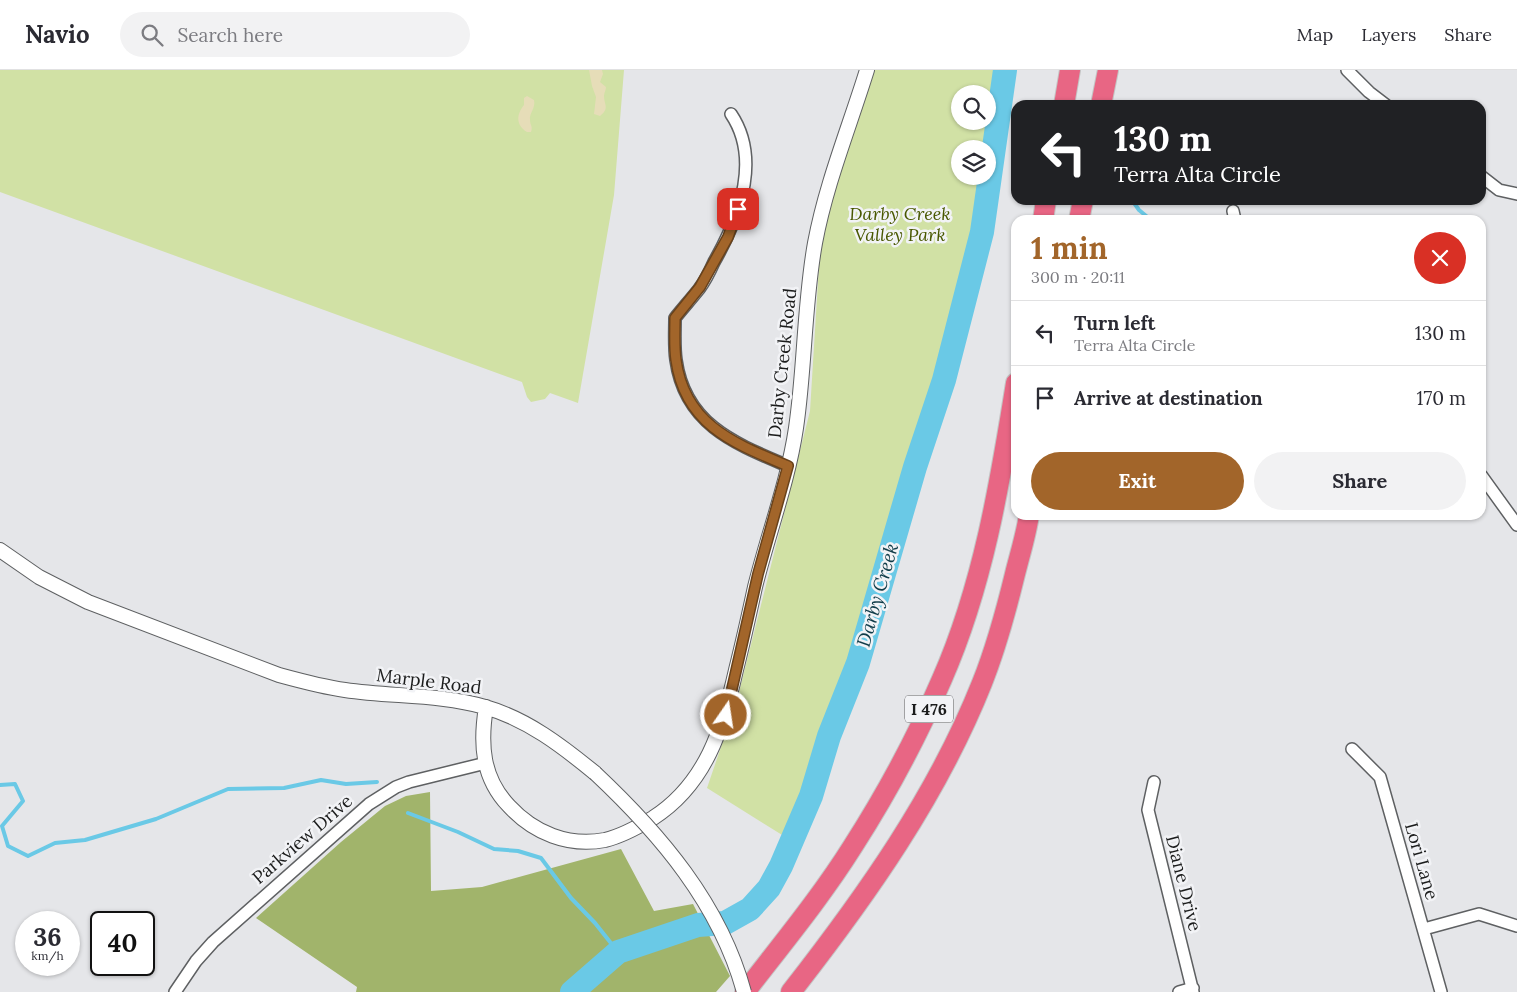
<!DOCTYPE html>
<meta charset="utf-8">
<style>
:root{--surface:#fff;--page:#f2f2f3;--text:#2b2b33;--muted:#7c7c81;--line:#e1e1e2;--accent:#a2652a}
body{margin:0;font-family:Lora,serif;background:var(--page);color:var(--text);height:100vh;display:flex;flex-direction:column;font-size:19px;white-space:nowrap}
*{box-sizing:border-box;margin:0}
p{font-size:16px;color:var(--muted)}
.icon{flex:none;width:28px;height:28px;fill:none;stroke:currentColor;stroke-width:2;stroke-linecap:round;stroke-linejoin:round}
.map{position:relative;flex:1;overflow:hidden}
.side{position:absolute;left:1011px;top:145px;width:475px;height:305px;display:flex;flex-direction:column;background:var(--surface);border-radius:15px;box-shadow:0 1px 4px #0004}
.side>*{flex:none}
.guide{position:absolute;left:1011px;top:30px;width:475px;height:105px;border-radius:15px;box-shadow:0 1px 4px #0004;background:#202124;color:#fff;overflow:hidden}
.buttons{position:absolute;left:951px;top:15px;display:grid;gap:10px}
.buttons a{display:grid;place-items:center;width:45px;height:45px;border-radius:50%;background:var(--surface);box-shadow:0 1px 4px #0004;font-size:25px}
.speed{position:absolute;left:15px;top:841px;display:flex;gap:10px;font-size:25px;font-weight:700;text-align:center}
.speed>*{display:grid;place-content:center;width:65px;height:65px;border-radius:50%;background:var(--surface);box-shadow:0 1px 4px #0004;line-height:1}
.speed small{font-size:12px;font-weight:400}
.speed .limit{border:2px solid #111;border-radius:8px;background:#fff;color:#111}
.pin{position:absolute;display:grid;place-items:center;width:42px;height:42px;color:#fff;margin:-21px;border-radius:10px;box-shadow:0 2px 8px #0006}
.me{position:absolute;width:55px;margin:-28px;rotate:13deg;stroke-linejoin:round;filter:drop-shadow(0 0 4px #0008)}
.turn{display:flex;align-items:center;gap:18px;height:105px;padding:0 20px;font-size:22px}
.turn .icon{width:65px;height:65px;stroke-width:2.5}
.turn b{display:block;font-size:35px;line-height:42px}
.round{display:grid;place-items:center;flex:none;width:52px;height:52px;border-radius:26px;background:var(--page)}
.head{display:flex;align-items:center;justify-content:space-between;height:85px;padding:0 20px}
h1{font-size:30px;font-weight:700;line-height:38px;color:var(--accent)}
.cta{display:flex;gap:10px;margin-top:auto;padding:10px 20px}
.cta a{flex:1;height:58px;border-radius:30px;background:var(--accent);color:#fff;font-size:20px;font-weight:700;line-height:58px;text-align:center}
.cta a+a{background:var(--page);color:var(--text)}
ul{padding:0;list-style:none}
li{display:flex;align-items:center;gap:15px;height:65px;padding:0 20px;border-top:1px solid var(--line)}
li div{flex:1}
li b{display:block;font-size:19px}
li em{font-style:normal}
header{display:flex;align-items:center;gap:30px;box-sizing:border-box;height:70px;padding:0 25px;background:var(--surface);border-bottom:1px solid var(--line)}
header strong{font-size:24px}
nav{display:flex;gap:28px;margin-inline-start:auto;font-size:18px}
.search{width:350px;height:45px;background:var(--page);display:flex;align-items:center;gap:12px;box-sizing:border-box;padding:0 18px;border-radius:28px;color:var(--muted);font-size:19px}
.map>svg:first-child{display:block}
</style>
<header>
<strong>Navio</strong>
<div class="search"><svg class="icon" aria-label="search" viewBox="0 0 24 24"><circle cx="10" cy="10" r="6"/><path d="M15 15l6 6"/></svg>Search here</div>
<nav><a>Map</a><a>Layers</a><a>Share</a></nav>
</header>
<div class="map">
<svg width="1517" height="922" viewBox="0 0 1517 922">
<rect width="100%" height="100%" fill="#e5e6e9"/>
<path fill="#d1e1a5" fill-rule="evenodd" d="M0,0H624L614,125L578,333L550,323L545,329L531,332L527,327L522,312L0,122Z
M870,0H999L988,85V79H960V106H985L942,296L842,618L787,768L707,718L737,630L810,341L820,179L840,85ZM960,24H988V51H960Z"/>
<path fill="#a1b46b" d="M430,722L431,821L482,817L621,779L654,841L693,834L730,906L716,922H356L357,917L256,848L341,772L385,736L406,726Z"/>
<path fill="#e6ddb8" d="M589,0H602L603,4L600,12L606,17C606,20 604,23 604,26C604,35 610,38 600,46L594,44L596,27L592,16Z
M527,26L534,30C536,38 529,43 530,50C530,55 533,56 531,62H527C516,55 516,45 524,35V28Z"/>
<g fill="none" stroke-linecap="round" stroke-linejoin="round">
<path stroke="#6ac9e6" stroke-width="4" d="M1132,130L1139,140L1151,150
M0,715L15,714L23,731L2,756L8,776L28,786L55,773L85,770L156,749L228,719L284,718L321,710L346,714L377,712
M408,743L458,762L494,779L518,781L541,788L571,828L595,853L618,882"/>
<path stroke="#6ac9e6" stroke-width="24" d="M572,922L618,882L698,855L725,853L750,839L769,818L781,796L811,726L829,666L858,593L915,397L944,310L982,162L1005,0"/>
<g stroke="#5e6062" stroke-width="14">
<path id="minor" d="M1347,0L1369,22L1386,35
M731,44C762,90 739,148 714,192C710,201 705,211 699,219C691,229 683,238 675,248C675,262 674,277 676,290C685,355 736,374 788,396
M1481,106L1499,120L1517,124
M1233,141L1235,150
M1481,405L1517,455
M1352,679L1380,707L1441,922
M1154,712L1148,740L1193,922
M1424,859L1479,844L1517,856
M175,922L196,891L213,872L369,734L396,717L409,712L486,693
M1179,922L1193,918"/>
</g>
<g stroke="#5e6062" stroke-width="16">
<path id="tertiary" d="M0,480L39,507L88,532L279,605C301,611 323,617 345,620C392,627 439,624 485,637C527,649 562,676 595,703
M486,637C480,674 482,708 509,736C534,763 568,777 605,770C622,766 638,757 653,748C706,714 723,658 736,600C743,572 749,545 755,517C768,464 788,412 796,358C805,297 804,234 815,173C826,114 849,58 867,0"/>
</g>
<g stroke="#c4c4c4" stroke-width="22">
<path id="motorway" d="M1064,35L1070,0
M1101,35L1108,0
M1043,150L1046,130
M1079,150L1083,130
M745,922C782,874 821,827 853,776C887,723 917,667 942,609C983,516 1000,413 1016,313
M791,922C866,826 937,726 982,613C996,578 1006,541 1015,504C1020,484 1026,465 1029,445"/>
</g>
<use href="#minor" stroke="#fff" stroke-width="11"/>
<use href="#tertiary" stroke="#fff" stroke-width="14"/>
<use href="#motorway" stroke="#e86684" stroke-width="20"/>
<g stroke="#5e6062" stroke-width="16" stroke-linecap="butt">
<path id="tertiary-bridge" d="M595,703C660,764 720,834 744,922"/>
</g>
<use href="#tertiary-bridge" stroke="#fff" stroke-width="14"/>
</g>
<g fill="none" stroke-linecap="round" stroke-linejoin="round">
<g stroke="#69421b" stroke-width="12">
<path id="route" d="M726,645L758,504L788,396C736,374 685,356 676,290C674,277 675,262 675,248L700,217L728,167L738,139"/>
</g>
<use href="#route" stroke="#a2652a" stroke-width="9"/>
</g>
<g text-anchor="middle" dominant-baseline="central" stroke-width="5" stroke-linejoin="round" paint-order="stroke">
<rect fill="#f2f3f6" stroke="#5c5c5d" stroke-width="1" x="905" y="625.5" width="48" height="27" rx="4"/>
<g font-size="16" font-weight="bold" fill="#1b1c1c">
<text x="929" y="639">I 476</text>
</g>
<g font-size="18" font-style="italic" fill="#495800" stroke="#f2f3f6">
<text x="900" y="143">Darby Creek<tspan x="900" dy="21">Valley Park</tspan></text>
</g>
<g font-size="18" fill="#1b1c1c" stroke="#f2f3f6">
<text transform="translate(782 293) rotate(-84)">Darby Creek Road</text>
<text transform="translate(429 611) rotate(7)">Marple Road</text>
<text transform="translate(302 769) rotate(-41)">Parkview Drive</text>
<text transform="translate(1422 791) rotate(74)">Lori Lane</text>
<text transform="translate(1184 813) rotate(76)">Diane Drive</text>
</g>
<g font-size="19" font-style="italic" fill="#103c49" stroke="#f2f3f6">
<text transform="translate(877 525) rotate(-74)">Darby Creek</text>
</g>
</g>
</svg>
<div class="buttons">
<a><svg class="icon" aria-label="search" viewBox="0 0 24 24"><circle cx="10" cy="10" r="6"/><path d="M15 15l6 6"/></svg></a>
<a><svg class="icon" aria-label="layers" viewBox="0 0 24 24"><path d="M12 4l9 5-9 5-9-5zM3 14l9 5 9-5"/></svg></a>
</div>
<div class="speed"><div>36<small>km/h</small></div><div class="limit">40</div></div>
<div class="pin" style="left:738px;top:139px;background:#d93025"><svg class="icon" aria-label="arrive" viewBox="0 0 24 24"><path d="M6 21V4h12l-3 4 3 4H6"/></svg></div>
<svg class="me" style="left:726px;top:645px" viewBox="-20 -20 40 40"><circle r="17" fill="#a2652a" stroke="#fff" stroke-width="3"/><path d="M0-11L8 9 0 5-8 9z" fill="#fff"/></svg>
<div class="guide">
<div class="turn"><svg class="icon" aria-label="left" viewBox="0 0 24 24"><path d="M17 20v-9H6M10 6l-5 5 5 5"/></svg><div><b>130 m</b>Terra Alta Circle</div></div>
</div>
<section class="side">
<div class="head"><div><h1>1 min</h1><p>300 m · 20:11</p></div><a class="round" style="background:#d93025;color:#fff"><svg class="icon" aria-label="close" viewBox="0 0 24 24"><path d="M6 6l12 12M18 6L6 18"/></svg></a></div>
<ul>
<li><svg class="icon" aria-label="left" viewBox="0 0 24 24"><path d="M17 20v-9H6M10 6l-5 5 5 5"/></svg><div><b>Turn left</b><p>Terra Alta Circle</p></div><em>130 m</em></li>
<li><svg class="icon" aria-label="arrive" viewBox="0 0 24 24"><path d="M6 21V4h12l-3 4 3 4H6"/></svg><div><b>Arrive at destination</b></div><em>170 m</em></li>
</ul>
<div class="cta"><a>Exit</a><a>Share</a></div>
</section>
</div>
